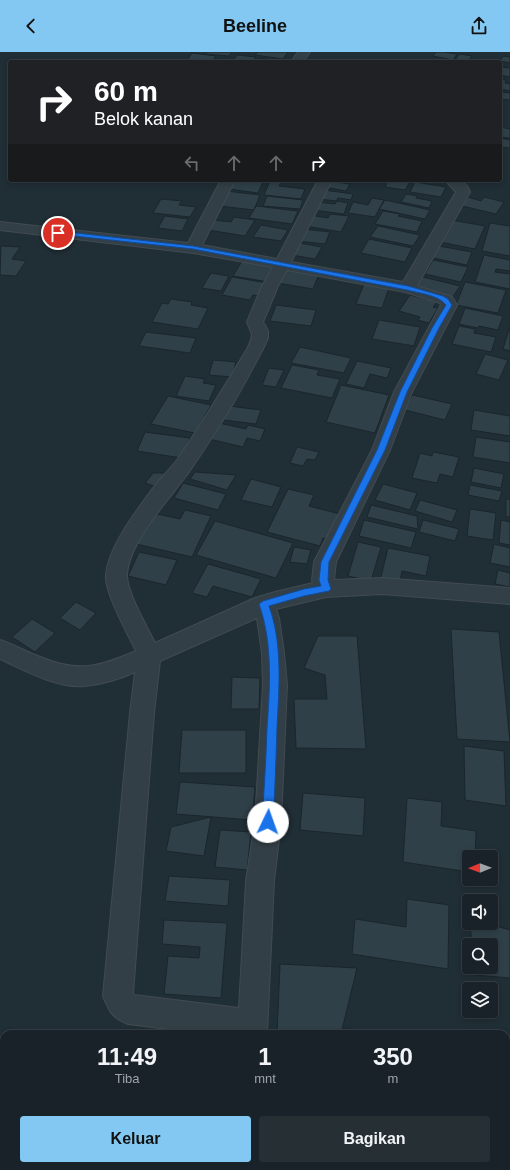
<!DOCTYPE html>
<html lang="id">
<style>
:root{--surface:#182228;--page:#252f34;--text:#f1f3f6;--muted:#9fa4a8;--line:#363f45;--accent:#82c8f3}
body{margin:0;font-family:Helvetica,sans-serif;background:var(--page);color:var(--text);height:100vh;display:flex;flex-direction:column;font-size:15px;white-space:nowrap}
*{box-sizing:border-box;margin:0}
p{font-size:13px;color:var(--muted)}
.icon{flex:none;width:22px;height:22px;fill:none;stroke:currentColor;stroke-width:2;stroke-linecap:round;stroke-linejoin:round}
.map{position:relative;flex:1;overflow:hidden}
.panel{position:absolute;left:0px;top:978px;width:510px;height:140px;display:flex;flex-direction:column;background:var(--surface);border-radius:12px 12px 0 0;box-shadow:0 2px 6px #0003,0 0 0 1px var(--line)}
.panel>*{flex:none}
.top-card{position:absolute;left:8px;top:8px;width:494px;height:122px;border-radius:4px;box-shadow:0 2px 6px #0003,0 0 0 1px var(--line);background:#202124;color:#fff;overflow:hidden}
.needle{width:26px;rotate:269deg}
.fabs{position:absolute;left:462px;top:798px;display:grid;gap:8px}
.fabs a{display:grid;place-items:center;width:36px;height:36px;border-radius:4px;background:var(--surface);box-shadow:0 2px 6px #0003,0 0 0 1px var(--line);font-size:20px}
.pin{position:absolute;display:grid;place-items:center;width:34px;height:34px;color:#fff;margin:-17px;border:2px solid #fff;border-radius:50%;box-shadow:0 1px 4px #0007}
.me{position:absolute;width:44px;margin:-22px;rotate:3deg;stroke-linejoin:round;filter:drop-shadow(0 0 3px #0008)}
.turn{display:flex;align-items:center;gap:14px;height:84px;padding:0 20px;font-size:18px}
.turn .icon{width:52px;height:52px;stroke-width:2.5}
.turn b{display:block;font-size:28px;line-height:34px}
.lanes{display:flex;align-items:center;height:38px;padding:0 20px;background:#0003;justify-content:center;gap:20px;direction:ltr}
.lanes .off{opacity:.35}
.eta{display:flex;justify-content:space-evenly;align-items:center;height:68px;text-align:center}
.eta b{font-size:24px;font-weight:800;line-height:28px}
.cta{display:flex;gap:8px;margin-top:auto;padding:8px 20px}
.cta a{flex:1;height:46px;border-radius:4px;background:var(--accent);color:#111;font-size:16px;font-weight:800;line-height:46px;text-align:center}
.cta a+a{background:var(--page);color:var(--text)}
header{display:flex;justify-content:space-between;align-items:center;height:52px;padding:0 20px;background:var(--accent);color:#111;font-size:18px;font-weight:800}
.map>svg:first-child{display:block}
</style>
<header><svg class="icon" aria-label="back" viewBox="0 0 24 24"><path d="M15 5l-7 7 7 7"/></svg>Beeline<svg class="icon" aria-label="share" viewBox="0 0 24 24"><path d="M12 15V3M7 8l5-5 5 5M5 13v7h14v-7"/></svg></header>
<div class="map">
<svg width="510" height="1118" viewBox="0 0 510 1118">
<rect width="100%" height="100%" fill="#202e35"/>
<path fill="#2f4049" stroke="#1b262c" d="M207,0H232L229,4L205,2Z
M258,0H288L283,7L255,3Z
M436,0H444L457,2L453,8L433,4Z
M192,1L216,4L214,7L224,8L223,10H186Z
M460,2L472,4L467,10L454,9Z
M237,3L256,5L253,9L249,10H232Z
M503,4L510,5V11L500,9Z
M258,6L271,8L269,10H254Z
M500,15L510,16V25L500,23Z
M500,27L506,28L505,31L510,32V39L500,37Z
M500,40L510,41V48L500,47Z
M500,75L510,77V86L500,85Z
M500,86L510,88V96L500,95Z
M235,128L249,129L264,128L258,141L229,137Z
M275,128H302L301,131Z
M388,128H411L405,138L385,135Z
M270,129L281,130L279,134L305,137L301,147L264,143Z
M328,129L350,132L346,139L324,135Z
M415,130L446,135L441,145L410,140Z
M324,138L353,142L351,148L338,146L336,149L319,147Z
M226,139L260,143L254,158L219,154Z
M406,142L417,144L416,146L432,149L429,156L401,150Z
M267,144L303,148L300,157L263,154Z
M468,145L481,149L484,145L504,150L496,162L462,154Z
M372,146L384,148L375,165L348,161L353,150L368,153Z
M161,147L182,149L179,153L196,155L190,165L153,161Z
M385,148L430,158L425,167L379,157Z
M337,149L348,151L344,162L313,158L317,150L335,152Z
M256,154L298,159L292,172L249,166Z
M383,159L400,162L398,164L422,169L417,180L375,172Z
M330,162L349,164L341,180L305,174L310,163L328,166Z
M165,164L188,167L182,179L158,176Z
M234,165L255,168L245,184L208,178L214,168L231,170Z
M451,168L485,174L475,197L440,190Z
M490,171L510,174V204L482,199Z
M261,173L288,178L281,189L253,185Z
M378,174L420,183L413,194L370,185Z
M303,177L330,180L325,192L298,189Z
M369,187L412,196L405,210L361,201Z
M299,191L322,195L315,207L292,203Z
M1,194L20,195L12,207L26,209L16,224L0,223Z
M439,194L472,200L467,213L433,206Z
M484,203L510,208V219L496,217L495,220L510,222V237L475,230Z
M433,208L468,215L461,230L425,222Z
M242,209L277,215L269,230L233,224Z
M284,217L319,222L313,237L277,231Z
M211,221L229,224L221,239L202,236Z
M419,224L460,234L452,246L411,235Z
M232,225L267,231L260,244L253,243L250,248L222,243Z
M465,230L506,238L498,261L456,253Z
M364,232L389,236L382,256L356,252Z
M410,243L437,250L433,255L438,256L429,271L418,268L420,265L399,259Z
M171,247L192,250L191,253L208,256L198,277L152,270L162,251L168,252Z
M276,253L316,258L311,274L270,269Z
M465,256L503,264L498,278L479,274L478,276L459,272Z
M379,268L420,275L414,294L372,287Z
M459,274L475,277L474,281L496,285L491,300L452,292Z
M510,274V299L503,297Z
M146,280L196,286L190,301L139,294Z
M300,295L351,306L344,321L291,311Z
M485,302L508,308L499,328L476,322Z
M213,308L236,310L232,325L209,323Z
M357,309L391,316L387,326L370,322L364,336L346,332Z
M292,313L319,318L317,323L340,327L332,346L281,336Z
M269,316L284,318L276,335L262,333Z
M185,324L205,327L203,331L216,333L209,349L176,344Z
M341,333L389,343L375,381L326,370Z
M412,343L452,352L445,368L405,358Z
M168,344L211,353L195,381L151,372Z
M229,354L261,358L256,372L223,368Z
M474,358L510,364V384L471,378Z
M219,371L246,377L248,373L265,377L260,389L247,386L243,395L209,387Z
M145,380L190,386L182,406L137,399Z
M476,385L510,390V411L473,405Z
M297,395L319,400L315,408L307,407L303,414L290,411Z
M433,400L459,405L453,425L440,422L437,431L412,426L420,401L432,404Z
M474,416L504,422L501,436L471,430Z
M195,420L236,423L227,438L190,427Z
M153,421H170L159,436L145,431Z
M251,427L281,435L272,455L241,448Z
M183,431L226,442L218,458L174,446Z
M383,432L417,441L410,458L375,448Z
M470,433L502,439L499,449L468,443Z
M288,437L314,443L309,454L340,462L330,487L323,486L320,494L267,480Z
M506,447H510V465H506Z
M420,448L457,458L452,470L415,459Z
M371,453L417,464L418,477L367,465Z
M470,457L496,461L493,488L467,484Z
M185,458L211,464L192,505L132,491L148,460L180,467Z
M364,468L416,480L411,496L359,484Z
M423,468L459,477L455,489L419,480Z
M501,468L510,470V493L499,491Z
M215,469L293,491L276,526L196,503Z
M358,490L381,495L371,529L348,524Z
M494,492L510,496V515L490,511Z
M294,495L311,498L307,512L290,510Z
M388,496L430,504L426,524L402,519L399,533L380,529Z
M139,500L177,508L166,533L128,524Z
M208,512L261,527L252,545L213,534L207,545L192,541Z
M498,518L510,521V535L495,532Z
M76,550L96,561L80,578L60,566Z
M32,567L55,581L35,600L12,585Z
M451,577L499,580L510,690L457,687Z
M318,584H357L366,697L296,696L294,647H327L325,623L304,616Z
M232,625L260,626L259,657H231Z
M182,678H246V721H179Z
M464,694L504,699L506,754L465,748Z
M180,730L255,735L252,768L176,762Z
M303,741L365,746L363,784L300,778Z
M407,746L442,750L441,774L476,779L475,805H469V820L403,810Z
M211,765L204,804L166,799L171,775Z
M220,778L251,780L247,818L215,815Z
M169,824L230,828L228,854L165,849Z
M407,847L449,853L448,917L352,902L355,867L406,875Z
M164,868L227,871L221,946L164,942L168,904L199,906L200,895L162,892Z
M470,871H485L510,878V926L474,923V915H491V893H472Z
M280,912L357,916L341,982H277Z
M344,977L400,982H344Z
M506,1016L510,1062V1065H506Z
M506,1078H508L510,1111L506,1110Z
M260,1114H301V1118H260Z
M429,1114H460L475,1118H429Z"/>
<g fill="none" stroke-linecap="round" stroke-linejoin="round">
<g stroke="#404b52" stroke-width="2">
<path id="minor" d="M298,0H310L303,10H291Z
M221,128H235L202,193L277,207L318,128H332L291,210L403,230L456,140L445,128H460L467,134L470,140L417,234L452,245L457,253L412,340L390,398L336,510L334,528L382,526L510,536V552L382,542L326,545L276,557L279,566L284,601L287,633L281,770L274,829L267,982H207L128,972C111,965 110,960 103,944L130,661L135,620C120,627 102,632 85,634C59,637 23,618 0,607V588C15,593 28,601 43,606C80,621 101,614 136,599C128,583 104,539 106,523C108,494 140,454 157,431C164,423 171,416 177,408C202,372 224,335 247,297C249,292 254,285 251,280C250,276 248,274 247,270L262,234L273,215L193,201L0,178V170L188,191ZM287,218L405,240L440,251L441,253L394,340L372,398L314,510L312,528L313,531L275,540L255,546L155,591C147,575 127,540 127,524C127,493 168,448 186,424C199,406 211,387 223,368C238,345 250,321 263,297L268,286V279L263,270L278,234ZM257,566L262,601L263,633L255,770L246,829L239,956L134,943L133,942L154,661L160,609Z
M223,1114H255L254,1118H222Z"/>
</g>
<use href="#minor" fill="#333f46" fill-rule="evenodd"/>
</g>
<path fill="#1a73e8" stroke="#114b97" d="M58,179L193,194L408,234L443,244L448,247L452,253L439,276L407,340L385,398L329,510L328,528L331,537L329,539L304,544L269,554C283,593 279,636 277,676C276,707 275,739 273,770L272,774L268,775L264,774L262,770C264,739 266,708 267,676C270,635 273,592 259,552L263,549L304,537L321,534L319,528L321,510L377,398L400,340L432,276L446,253C439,243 418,241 407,238L193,197L56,182L55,181Z"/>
</svg>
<div class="fabs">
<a><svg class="needle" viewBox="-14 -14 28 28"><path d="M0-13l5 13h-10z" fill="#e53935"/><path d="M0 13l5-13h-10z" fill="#9fa4a8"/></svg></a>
<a><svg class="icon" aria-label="sound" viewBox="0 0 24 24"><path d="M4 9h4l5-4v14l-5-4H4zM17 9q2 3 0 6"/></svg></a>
<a><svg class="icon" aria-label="search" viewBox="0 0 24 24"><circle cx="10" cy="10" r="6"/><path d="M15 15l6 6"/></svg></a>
<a><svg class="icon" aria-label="layers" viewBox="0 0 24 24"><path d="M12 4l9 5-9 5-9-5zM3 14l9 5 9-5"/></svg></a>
</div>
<div class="pin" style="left:58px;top:181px;background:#d93025"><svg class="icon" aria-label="arrive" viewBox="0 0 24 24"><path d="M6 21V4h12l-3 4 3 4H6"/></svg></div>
<svg class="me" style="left:268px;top:770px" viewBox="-20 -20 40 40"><circle r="19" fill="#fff"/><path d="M0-13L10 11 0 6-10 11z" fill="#1a73e8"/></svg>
<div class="top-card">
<div class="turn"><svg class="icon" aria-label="right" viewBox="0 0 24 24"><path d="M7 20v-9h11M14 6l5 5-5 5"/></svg><div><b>60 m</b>Belok kanan</div></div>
<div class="lanes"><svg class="icon off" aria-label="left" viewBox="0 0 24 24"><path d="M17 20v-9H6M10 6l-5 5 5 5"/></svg><svg class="icon off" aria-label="ahead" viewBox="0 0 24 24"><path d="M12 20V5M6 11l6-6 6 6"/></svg><svg class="icon off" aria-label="ahead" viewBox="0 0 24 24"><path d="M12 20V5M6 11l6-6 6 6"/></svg><svg class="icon" aria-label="right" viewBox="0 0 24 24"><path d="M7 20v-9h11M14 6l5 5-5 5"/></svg></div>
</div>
<section class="panel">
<div class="eta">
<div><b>11:49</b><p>Tiba</p></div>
<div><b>1</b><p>mnt</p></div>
<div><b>350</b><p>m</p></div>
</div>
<div class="cta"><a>Keluar</a><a>Bagikan</a></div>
</section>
</div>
